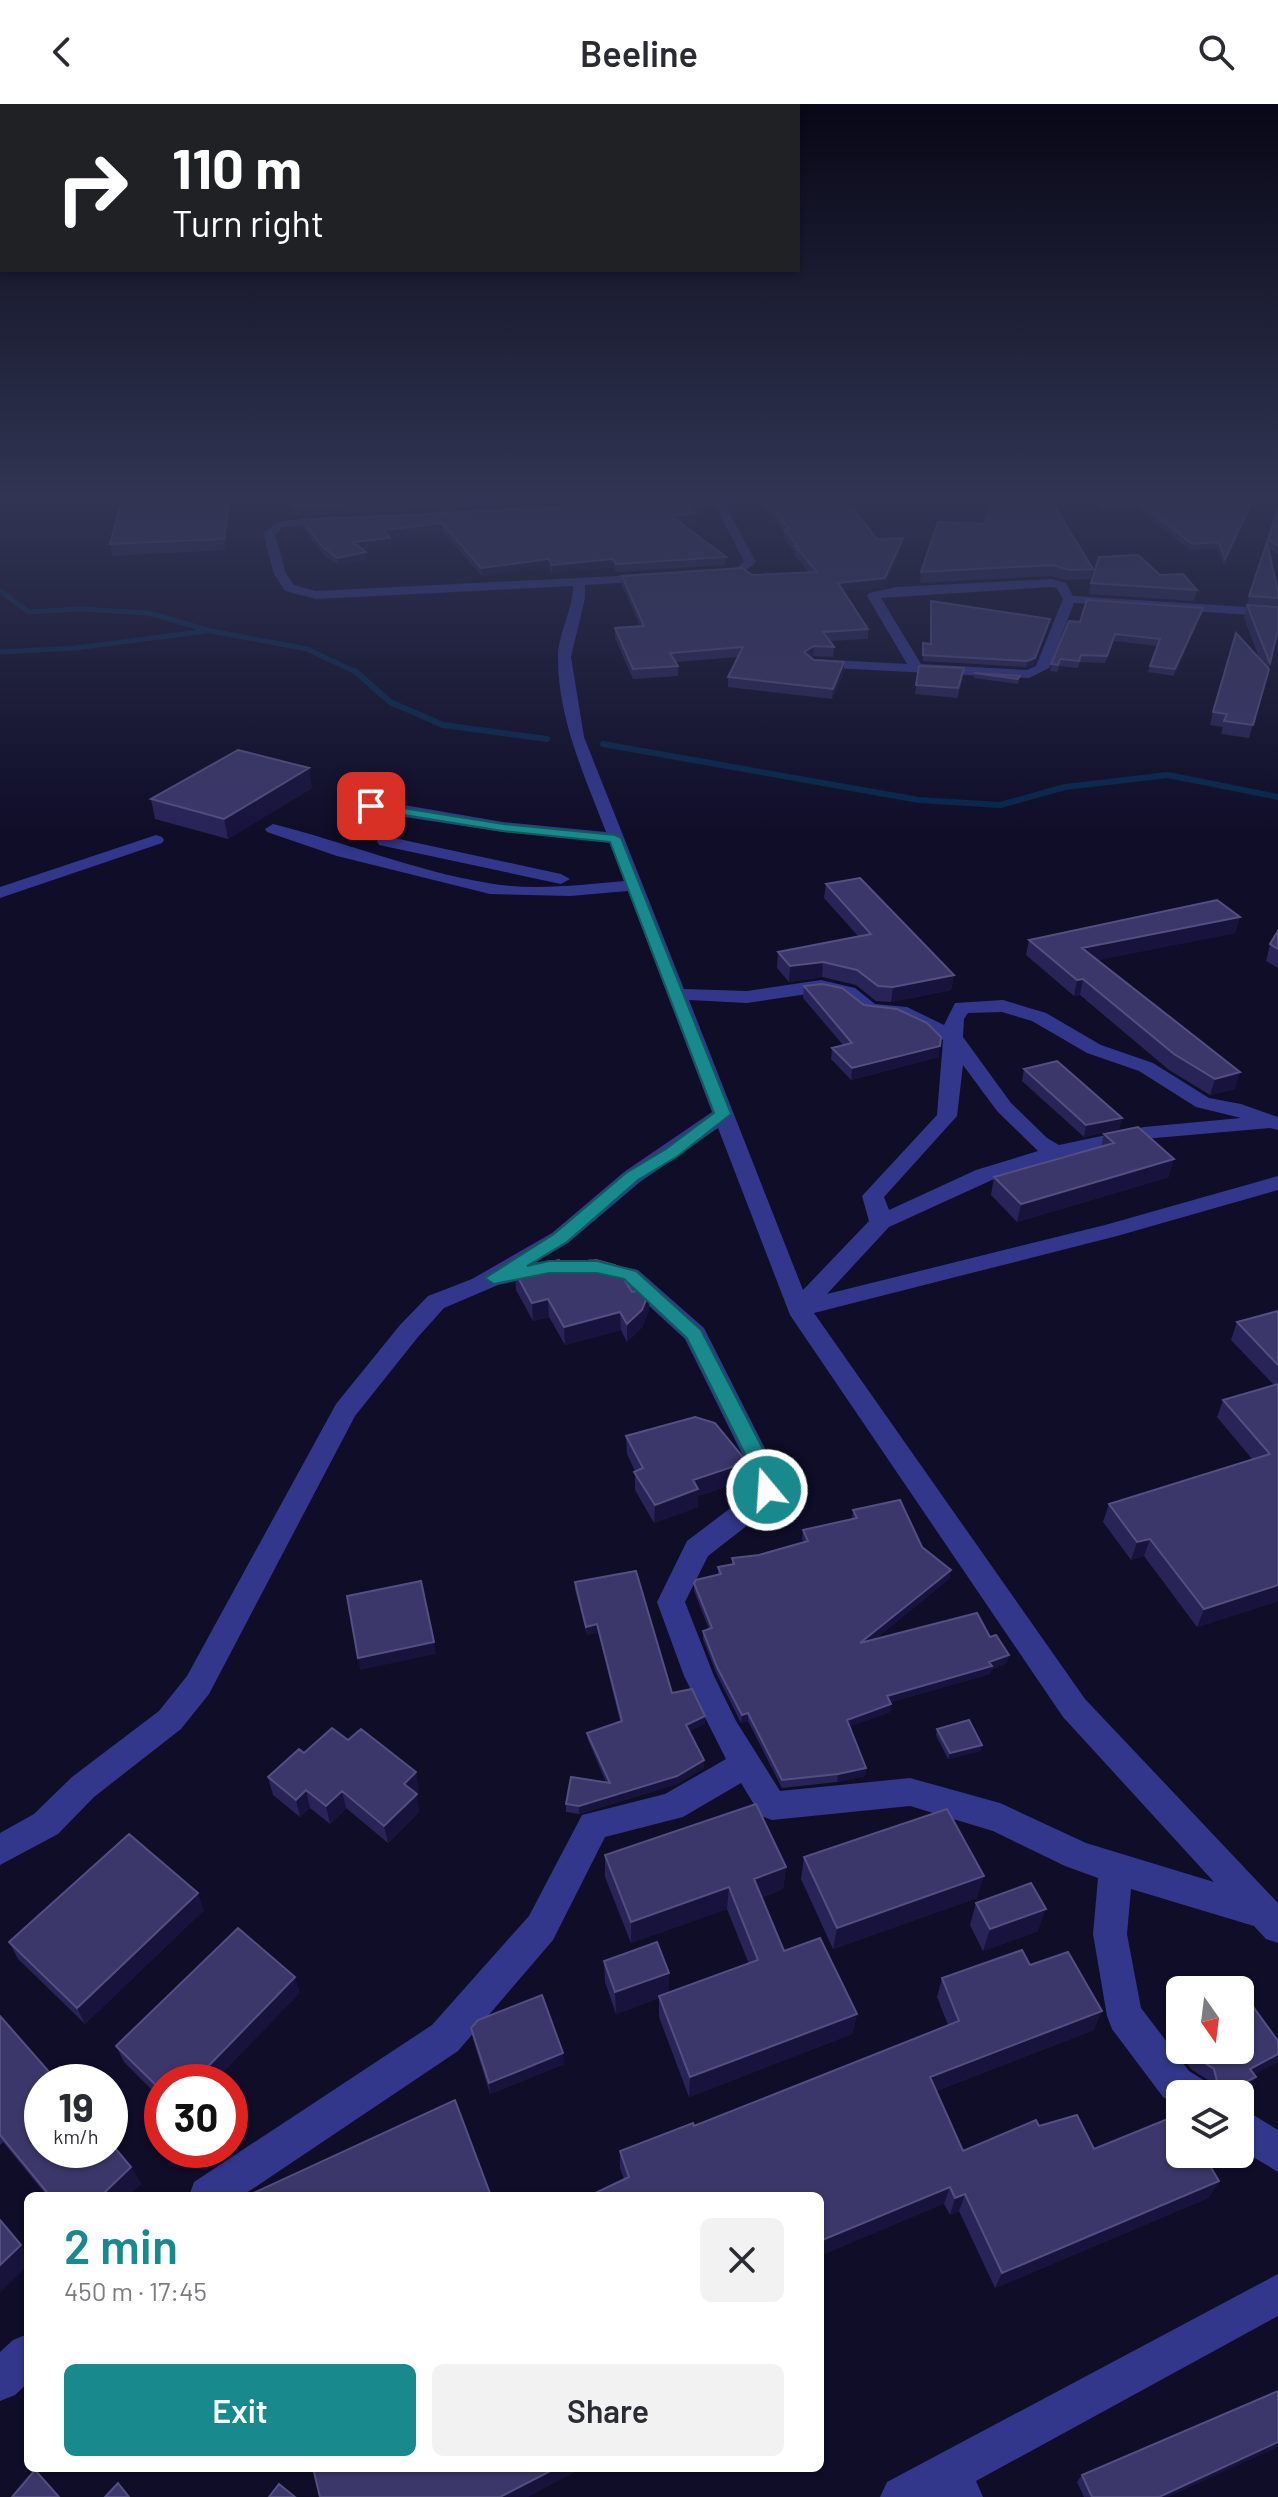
<!DOCTYPE html>
<meta charset="utf-8">
<style>
:root{--surface:#fff;--page:#f2f2f3;--text:#2b2b33;--muted:#7c7c81;--accent:#188a8e}
body{margin:0;font-family:Barlow,sans-serif;background:var(--page);color:var(--text);height:100vh;display:flex;flex-direction:column;font-size:30px;white-space:nowrap}
*{box-sizing:border-box;margin:0}
p{font-size:26px;color:var(--muted)}
.icon{flex:none;width:44px;height:44px;fill:none;stroke:currentColor;stroke-width:2;stroke-linecap:round;stroke-linejoin:round}
.map{position:relative;flex:1;overflow:hidden}
.panel{position:absolute;left:24px;top:2088px;width:800px;height:280px;display:flex;flex-direction:column;background:var(--surface);border-radius:12px;box-shadow:0 2px 6px #0004}
.panel>*{flex:none}
.guide{position:absolute;left:0px;top:0px;width:800px;height:168px;box-shadow:0 2px 6px #0004;background:#202124;color:#fff;overflow:hidden}
.needle{width:52px;rotate:166deg}
.tools{position:absolute;left:1166px;top:1872px;display:grid;gap:16px}
.tools a{display:grid;place-items:center;width:88px;height:88px;border-radius:12px;background:var(--surface);box-shadow:0 2px 6px #0004;font-size:40px}
.speed{position:absolute;left:24px;top:1960px;display:flex;gap:16px;font-size:40px;font-weight:700;text-align:center}
.speed>*{display:grid;place-content:center;width:104px;height:104px;border-radius:50%;background:var(--surface);box-shadow:0 2px 6px #0004;line-height:1}
.speed small{font-size:20px;font-weight:400}
.speed .limit{border:12px solid #d22;background:#fff;color:#111}
.pin{position:absolute;display:grid;place-items:center;width:68px;height:68px;color:#fff;margin:-34px;border-radius:16px;box-shadow:0 4px 12px #0006}
.me{position:absolute;width:88px;margin:-44px;rotate:342deg;stroke-linejoin:round;filter:drop-shadow(0 0 6px #0008)}
.turn{display:flex;align-items:center;gap:28px;height:168px;padding:0 40px;font-size:36px}
.turn .icon{width:104px;height:104px;stroke-width:2.5}
.turn b{display:block;font-size:56px;line-height:68px}
.round{display:grid;place-items:center;flex:none;width:84px;height:84px;border-radius:12px;background:var(--page)}
.head{display:flex;align-items:center;justify-content:space-between;height:136px;padding:0 40px}
h1{font-size:48px;font-weight:600;line-height:60px;color:var(--accent)}
.action{display:flex;gap:16px;margin-top:auto;padding:16px 40px}
.action a{flex:1;height:92px;border-radius:12px;background:var(--accent);color:#fff;font-size:32px;font-weight:600;line-height:92px;text-align:center}
.action a+a{background:var(--page);color:var(--text)}
header{display:flex;justify-content:space-between;align-items:center;height:104px;padding:0 40px;background:var(--surface);font-size:36px;font-weight:600}
.map>svg:first-child{display:block}
</style>
<header><svg class="icon" aria-label="back" viewBox="0 0 24 24"><path d="M15 5l-7 7 7 7"/></svg>Beeline<svg class="icon" aria-label="search" viewBox="0 0 24 24"><circle cx="10" cy="10" r="6"/><path d="M15 15l6 6"/></svg></header>
<div class="map">
<svg width="1278" height="2393" viewBox="0 0 1278 2393">
<rect width="100%" height="100%" fill="#0f0d28"/>
<g fill="none" stroke-linecap="round" stroke-linejoin="round">
<path stroke="#06274d" stroke-width="5" d="M0,487L29,508L80,505L149,509L211,527L307,545L358,569
M0,548L76,544L207,527"/>
<path stroke="#06274d" stroke-width="6" d="M355,567L390,598L443,621L547,635
M603,640L919,696L1000,701L1065,683L1168,671L1278,693"/>
<path fill="#32378c" fill-rule="evenodd" d="M708,395H785L780,398L725,401L756,458C745,470 721,478 707,469L738,463L744,457L715,401L438,413L432,410L438,407Z
M334,412L338,413V417L283,423L275,430L286,470L294,481L316,487L656,470V476L652,477L585,481V494L571,553L584,633L684,885L747,887L821,876L855,884L875,900L907,903L944,921L955,899L1003,896L1046,909L1101,941L1153,959L1209,994L1241,1000L1278,1013V1026L1270,1024L1144,1035L1061,1053L992,1076L889,1123L827,1190L1105,1121L1278,1072V1086L1117,1132L814,1209L1085,1595L1278,1799V1839L1266,1835L1254,1822L1131,1785L1127,1830L1141,1904L1189,1967L1205,1977L1210,1990H1180V2003L1163,1993L1112,1925L1107,1912L1093,1830L1098,1774L1065,1762L993,1727L910,1702L772,1716L761,1712L741,1679L683,1713L605,1733L553,1836L458,1947L242,2092H189L194,2078L432,1921L529,1812L582,1711L665,1690L726,1655L684,1572L657,1498L687,1437L749,1390L755,1376L685,1235L622,1177L582,1168L578,1163L582,1158L590,1155L638,1166L704,1224L781,1376L771,1403L708,1452L685,1498L714,1572L736,1617L780,1687L910,1674L1000,1699L1086,1739L1214,1778L1063,1613L790,1211L718,1024L640,1078L568,1139L536,1158L554,1159L558,1164L554,1169L498,1181L444,1204L418,1233L355,1312L209,1590L181,1625L94,1693L58,1730L0,1761V1729L34,1710L72,1673L159,1607L187,1572L336,1300L400,1221L428,1192L472,1175L552,1129L624,1068L712,1008L628,787L570,792L490,790L337,752L267,728L265,725L273,720C345,738 415,767 488,779C532,787 580,781 624,777L610,738L503,728L339,703V697L345,695L398,700L503,718L606,728C585,673 558,615 558,555C557,531 573,507 573,482L316,495L285,487L274,470L263,429L280,417ZM821,888L842,892L863,909L896,913L943,936L937,1011L862,1092L869,1117L803,1186L689,896L747,899ZM1002,908L1032,917L1087,949L1139,967L1196,1003L1241,1014L1144,1023L1059,1041L1047,1034L1011,999L963,933L964,915L968,909ZM963,961L997,1007L1038,1047L976,1066L889,1106L884,1093L957,1012Z
M1051,475L1066,479L1073,492L1278,505V513L1074,499L1049,564L1029,574L813,563L806,559L813,555L907,560L867,492L869,489L897,483ZM1051,483L1057,484L1063,495L1036,562L1027,566L921,560L881,494Z
M156,731L162,733L164,736L162,739L0,794V783Z
M385,732L561,770L570,775L561,780L379,741L377,737L379,733Z
M1240,2003L1278,2026V2068L1240,2045Z
M1278,2170V2212L976,2377L983,2393H880L887,2378Z
M28,2230V2279L15,2291L0,2297V2248L13,2236Z"/>
</g>
<path fill="#292458" d="M232,395L225,446L112,452L110,440Z
M282,395H654L295,412Z
M764,395H830L877,435L902,443L884,483L844,487L868,525V535L830,537L834,543L833,553L813,552L811,554L814,556L844,558V568L832,595L728,583V573L738,553L676,558L678,562V572L633,575L615,534V524L640,522L622,481V472L752,471L809,468L794,451V447L783,434L784,428L763,402Z
M1090,395H1254L1224,462L1217,445L1190,446L1137,404L1103,406Z
M1278,404V450L1268,444L1278,488V502L1247,500Z
M696,409L695,417L680,418L726,453L725,461L616,468L614,463L552,469L549,463L482,472L442,427L390,433L391,442L362,445L367,456L338,461L324,451L303,424L302,416Z
M938,418L1093,465L1091,475L1067,476L1051,472L920,479L921,468Z
M1091,479L1197,486L1194,497L1089,490Z
M931,497L1049,521L1034,560L1026,563L923,557V539L930,540Z
M1247,501L1270,559L1249,634L1221,630L1223,623L1210,621L1213,608L1260,556L1244,514Z
M1203,504L1201,511L1174,572L1148,568L1157,542L1114,537L1105,559L1080,558L1078,564L1059,562L1057,568L1050,567L1051,560L1080,518Z
M919,562L963,574L957,594L915,590Z
M974,569L1018,575L1019,576L1018,580L974,574Z
M312,684L228,735L155,715L151,695Z
M826,780L954,871L951,886L891,898L876,897L856,881L822,873L789,878L777,864L778,848L858,832L824,794Z
M1240,813L1235,829L1097,856L1235,985L1210,991L1169,966L1080,891L1074,892L1026,851L1029,836Z
M1278,827V864L1266,857L1270,840Z
M804,882L864,901L939,953L851,976L831,955L832,944L843,941L803,894Z
M1024,965L1122,1014L1119,1025L1084,1033L1022,977Z
M1104,1030L1169,1073L1017,1118L991,1091L994,1073L1101,1043Z
M563,1162L632,1188L649,1206L642,1223L627,1238L621,1226L565,1241L549,1213L533,1217L516,1186L515,1168Z
M1278,1207V1497L1197,1523L1144,1452L1131,1456L1103,1418L1109,1400L1252,1355L1217,1313L1223,1296L1274,1281L1231,1236L1237,1218Z
M626,1332L746,1376L698,1392V1403L654,1419L635,1386V1367L627,1350Z
M853,1406L922,1443L950,1474L874,1536L990,1533L1007,1559L992,1565L990,1570L891,1598L890,1608L850,1622L866,1664L865,1672L837,1678L782,1684L748,1617L741,1619L717,1571L703,1535V1527L709,1525L694,1487V1479L718,1470V1463L732,1460V1454L759,1451L804,1438L802,1435L803,1426L852,1415Z
M575,1478L672,1589L705,1612V1620L689,1627L704,1664L677,1680L579,1710L566,1708V1700L606,1678L588,1636L587,1629L620,1617L598,1528L587,1531L575,1486Z
M937,1625L982,1641L980,1647L948,1655L936,1631Z
M348,1636L419,1686L415,1689L419,1708L388,1739L346,1704L330,1720L310,1704L300,1713L273,1691L268,1673L304,1649Z
M605,1751L786,1763L783,1785L762,1793L784,1847L857,1910L852,1930L689,1993L659,1913V1894L616,1910L605,1878L604,1857L669,1869V1889L749,1860L727,1805L631,1839L605,1773Z
M804,1753L977,1794L833,1845L801,1775Z
M976,1799L1038,1827L983,1847L970,1821Z
M204,1806L85,1920L18,1855L9,1838Z
M1030,1861L1094,1926L936,1987L963,2047L1039,2022L1094,2045L1219,2077L1208,2094L995,2184L959,2107L950,2111L944,2100L624,2075L620,2064V2047L694,2022L948,1921L937,1893L942,1874Z
M300,1889L162,1978V1996L124,1958L116,1942Z
M0,1912L131,2063L141,2080L128,2092H47L3,2038L0,2041Z
M471,1924L564,1960L490,1990L473,1935Z
M1278,1937V1958L1254,1970L1256,1973L1249,1983L1236,1990H1207L1210,1985L1208,1976L1191,1965L1180,1950L1182,1946H1240Z
M1082,2371L1168,2393H1084L1077,2378Z"/>
<path fill="#17133d" d="M229,395H232L225,446L224,435Z
M1253,395H1254L1224,462L1225,455Z
M696,409L695,417L671,419V412Z
M442,419V427L385,434L384,426Z
M390,434L391,442L354,446L353,438Z
M903,434L902,443L884,483L837,488L838,479Z
M366,448L367,456L338,461L337,454Z
M549,455V463L482,472L481,464Z
M613,455L614,463L552,469V461Z
M1203,504L1201,511L1174,572L1175,565Z
M1050,515L1049,521L1034,560L1026,563L1027,557Z
M814,542L813,552L803,558L804,548Z
M844,558V568L832,595L833,585Z
M309,664L312,684L228,735L224,715Z
M1240,813L1235,829L1079,860L1082,844Z
M823,858L822,873L789,878L790,862Z
M954,871L951,886L891,898L893,883Z
M1083,875L1080,891L1074,892L1077,876Z
M940,942L939,953L851,976L852,964Z
M1240,968L1235,985L1210,991L1215,975Z
M1122,1014L1119,1025L1084,1033L1086,1021Z
M1174,1055L1169,1073L1017,1118L1021,1100Z
M649,1188V1206L642,1223L627,1238V1220Z
M548,1195L549,1213L533,1217L532,1199Z
M620,1208L621,1226L565,1241L564,1223Z
M747,1358L746,1376L698,1392V1403L654,1419L655,1401L693,1376Z
M1150,1435L1144,1452L1131,1456L1137,1438Z
M951,1466L950,1474L859,1548L860,1539Z
M1278,1481V1497L1197,1523L1204,1505Z
M597,1520L598,1528L587,1531L586,1523Z
M434,1538L436,1550L360,1566L358,1554Z
M1009,1551L1007,1559L992,1565L990,1570L885,1600L887,1592Z
M891,1600L890,1608L846,1624L847,1616Z
M748,1609V1617L741,1619L742,1611Z
M705,1612V1620L686,1629V1621Z
M982,1641L980,1647L948,1655L950,1649Z
M704,1656V1664L677,1680L579,1710V1702Z
M866,1664L865,1672L837,1678L838,1670Z
M416,1668L419,1686L407,1698L404,1680Z
M306,1686L310,1704L300,1713L296,1696Z
M342,1687L346,1704L330,1720L326,1702Z
M417,1690L419,1708L388,1739L384,1722Z
M786,1763L783,1785L752,1796L754,1775Z
M984,1772L977,1794L833,1845L837,1824Z
M729,1783L727,1805L631,1839V1818Z
M198,1789L204,1806L85,1920L77,1904Z
M1046,1805L1038,1827L983,1847L990,1825Z
M669,1869V1890L616,1910L615,1888Z
M295,1873L300,1889L214,1978H193Z
M1102,1907L1094,1926L925,1991L930,1973Z
M857,1910L852,1930L689,1993L690,1973Z
M563,1949L564,1960L490,1990L489,1979Z
M1278,1950V1958L1244,1976L1250,1965Z
M1256,1973L1249,1983L1236,1990H1221Z
M131,2063L141,2080L128,2092H101Z
M1219,2077L1208,2094L995,2184L1002,2169Z
M950,2083L944,2100L820,2152V2137Z
M965,2090L959,2107L950,2111L955,2094Z
M21,2141L28,2151V2161L0,2189V2161Z
M1278,2338V2343L1168,2393H1159Z
M556,2364H583L528,2393H500Z"/>
<path fill="#3b376a" stroke="#534f81" stroke-width="2" d="M122,395H229L224,435L110,440Z
M287,395H473L294,403Z
M765,395H830L834,399L848,398L877,435L903,434L885,474L838,479L868,525L823,528L834,543L814,542L804,548L814,556L844,558L833,585L728,573L743,543L670,549L678,562L633,565L615,524L644,522L622,472L742,464L752,471L817,468L795,442H798L784,426L789,425Z
M992,395H1050L1093,465L1069,466L1053,461L921,468L938,418L985,420Z
M1099,395H1253L1225,455L1219,438L1192,440L1138,397L1104,399Z
M681,398L696,409L671,412L726,453L616,460L613,455L552,461L549,455L481,464L442,419L384,426L390,434L353,438L366,448L337,454L323,443L302,416Z
M1278,404V442L1268,436Z
M1267,438L1278,488V494L1249,492Z
M1138,451L1160,471L1183,470L1197,486L1091,479L1099,453Z
M1087,496L1203,504L1175,565L1150,562L1160,535L1115,530L1107,552L1081,551L1079,557L1060,555L1058,561L1051,560L1069,517L1080,518Z
M931,497L1050,515L1035,554L1027,557L923,551V539L931,540Z
M1247,501L1278,503V526L1270,559Z
M1236,529L1269,565L1253,621L1224,617L1227,610L1213,608Z
M919,562L964,564L958,584L916,581Z
M974,569L1020,572L1018,575Z
M238,646L309,664L224,715L151,695Z
M860,774L954,871L893,883L878,882L857,866L823,858L790,862L778,848L871,830L826,780Z
M1217,796L1240,813L1082,844L1240,968L1215,975L1174,950L1083,875L1077,876L1029,836Z
M1278,827V845L1270,840Z
M822,880L842,884L864,901L897,905L927,919L941,933L940,942L852,964L832,944L852,939L804,882Z
M1057,957L1122,1014L1086,1021L1024,965Z
M1138,1023L1174,1055L1021,1100L994,1073L1114,1039L1104,1030Z
M559,1156L563,1162L596,1156L615,1161L632,1188L646,1185L649,1188L642,1206L627,1220L620,1208L564,1223L548,1195L532,1199L515,1168Z
M1278,1207V1261L1237,1218Z
M1278,1280V1481L1204,1505L1150,1435L1137,1438L1109,1400L1270,1350L1223,1296Z
M695,1313L715,1319L747,1358L693,1376L698,1385L655,1401L634,1368L643,1364L626,1332Z
M900,1396L922,1443L951,1466L860,1539L977,1509L990,1533L996,1531L1009,1551L989,1558L992,1562L887,1592L891,1600L847,1616L866,1664L838,1670L782,1676L748,1609L742,1611L717,1563L703,1527L712,1524L694,1479L696,1476L721,1470L718,1463L734,1460L732,1454L759,1451L808,1437L803,1426L857,1414L853,1406Z
M636,1467L672,1589L692,1585L705,1612L686,1621L704,1656L677,1672L579,1702L566,1700L571,1673L610,1679L587,1629L622,1617L597,1520L586,1523L575,1478Z
M421,1477L434,1538L358,1554L347,1492Z
M969,1616L982,1641L950,1649L937,1625Z
M332,1624L348,1636L361,1625L416,1668L404,1680L417,1690L384,1722L342,1687L326,1702L306,1686L296,1696L268,1673L299,1645L304,1649Z
M756,1700L786,1763L754,1775L784,1847L820,1834L857,1910L690,1973L659,1892L758,1856L729,1783L631,1818L605,1751Z
M947,1705L984,1772L837,1824L804,1753Z
M129,1730L198,1789L77,1904L9,1838Z
M1031,1779L1046,1805L990,1825L976,1799Z
M238,1824L295,1873L193,1978H162V1987L116,1942Z
M657,1838L669,1869L615,1888L604,1857Z
M1022,1846L1030,1861L1068,1848L1102,1907L930,1973L963,2047L1036,2016L1039,2022L1077,2011L1094,2045L1180,2010V2050H1203L1219,2077L1002,2169L965,2090L955,2094L950,2083L820,2137V2092H589L629,2073L620,2047L693,2019L694,2022L959,1917L942,1874Z
M542,1891L563,1949L489,1979L471,1924L478,1916Z
M1246,1893L1278,1937V1950L1250,1965L1256,1973L1221,1990H1217L1212,1982L1218,1981L1214,1965L1197,1954L1190,1946H1240V1895Z
M0,1912L58,1978H42V2046H110V2038L131,2063L101,2092H50L0,2031Z
M455,1996L491,2092H247Z
M0,2116L21,2141L0,2161Z
M1278,2287V2338L1159,2393H1092L1082,2371Z
M313,2364H556L500,2393H320Z
M35,2366L59,2393H12Z
M118,2379L129,2393H105Z
M279,2380L295,2393H269Z"/>
<linearGradient id="sky" x2="0" y2="1"><stop stop-color="#080716"/><stop offset="0.54" stop-color="#313553"/><stop offset="1" stop-color="#313553" stop-opacity="0"/></linearGradient>
<rect width="1278" height="730" fill="url(#sky)"/>
<path fill="#188a8e" stroke="#105a5c" stroke-width="2" d="M371,699L503,720L615,731L621,734L731,1010L678,1052L638,1076L567,1138L527,1162L549,1157H597L636,1167L701,1226L779,1376L774,1392H760L757,1386L758,1376L687,1234L624,1175L597,1169H549L494,1180L485,1174L554,1130L626,1069L666,1045L714,1009L610,738L503,727L367,705V700Z"/>
</svg>
<div class="tools">
<a><svg class="needle" viewBox="-14 -14 28 28"><path d="M0-13l5 13h-10z" fill="#e53935"/><path d="M0 13l5-13h-10z" fill="#7c7c81"/></svg></a>
<a><svg class="icon" aria-label="layers" viewBox="0 0 24 24"><path d="M12 4l9 5-9 5-9-5zM3 14l9 5 9-5"/></svg></a>
</div>
<div class="speed"><div>19<small>km/h</small></div><div class="limit">30</div></div>
<div class="pin" style="left:371px;top:702px;background:#d93025"><svg class="icon" aria-label="arrive" viewBox="0 0 24 24"><path d="M6 21V4h12l-3 4 3 4H6"/></svg></div>
<svg class="me" style="left:767px;top:1386px" viewBox="-20 -20 40 40"><circle r="17" fill="#188a8e" stroke="#fff" stroke-width="3"/><path d="M0-11L8 9 0 5-8 9z" fill="#fff"/></svg>
<div class="guide">
<div class="turn"><svg class="icon" aria-label="right" viewBox="0 0 24 24"><path d="M7 20v-9h11M14 6l5 5-5 5"/></svg><div><b>110 m</b>Turn right</div></div>
</div>
<section class="panel">
<div class="head"><div><h1>2 min</h1><p>450 m · 17:45</p></div><a class="round"><svg class="icon" aria-label="close" viewBox="0 0 24 24"><path d="M6 6l12 12M18 6L6 18"/></svg></a></div>
<div class="action"><a>Exit</a><a>Share</a></div>
</section>
</div>
